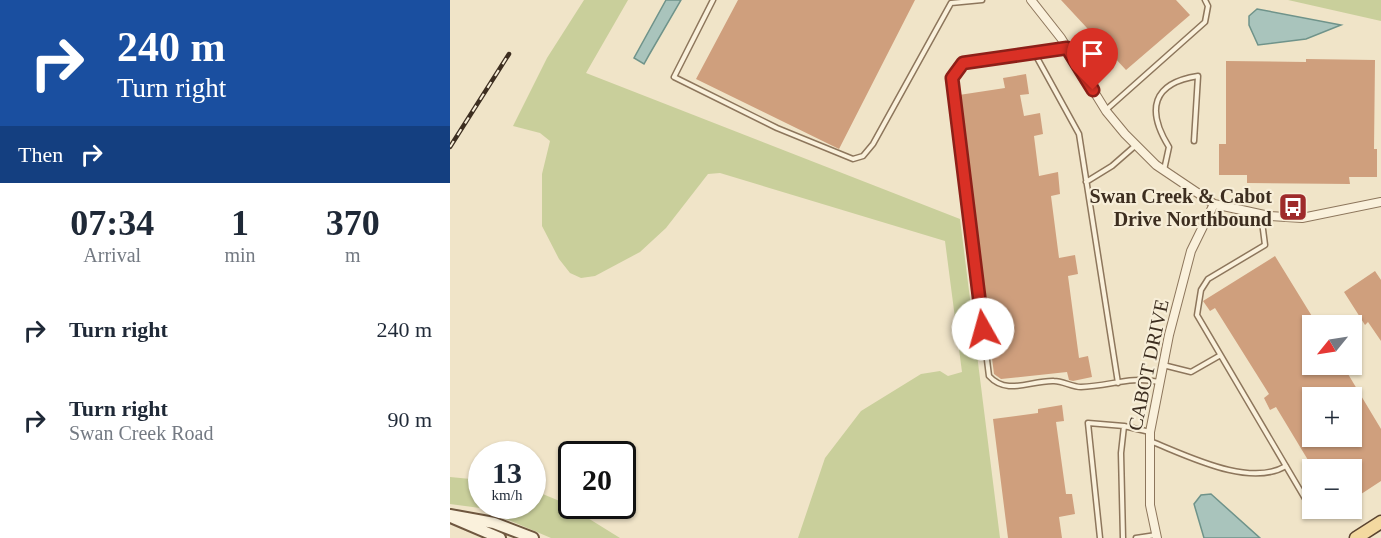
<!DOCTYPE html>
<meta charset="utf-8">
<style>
:root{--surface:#fff;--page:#f2f2f3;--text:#1f2937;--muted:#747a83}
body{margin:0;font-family:"Times New Roman",serif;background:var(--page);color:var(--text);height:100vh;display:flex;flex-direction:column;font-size:22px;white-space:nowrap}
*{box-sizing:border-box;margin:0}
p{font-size:20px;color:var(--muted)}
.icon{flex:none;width:33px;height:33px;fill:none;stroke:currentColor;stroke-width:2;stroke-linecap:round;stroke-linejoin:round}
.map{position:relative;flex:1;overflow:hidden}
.details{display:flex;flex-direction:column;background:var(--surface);width:450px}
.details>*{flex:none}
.guide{background:#1a4fa0;color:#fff;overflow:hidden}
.needle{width:39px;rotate:240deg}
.tools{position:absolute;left:852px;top:315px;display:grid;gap:12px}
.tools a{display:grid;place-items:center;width:60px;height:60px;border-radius:0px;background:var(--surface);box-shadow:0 2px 4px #0004;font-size:30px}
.speed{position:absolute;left:18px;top:441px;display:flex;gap:12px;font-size:30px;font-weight:700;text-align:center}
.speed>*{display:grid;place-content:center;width:78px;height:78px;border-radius:50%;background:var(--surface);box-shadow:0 2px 4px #0004;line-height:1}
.speed small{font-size:15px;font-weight:400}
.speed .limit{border:3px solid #111;border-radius:9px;background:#fff;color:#111}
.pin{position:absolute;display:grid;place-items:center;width:51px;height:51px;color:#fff;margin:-62px -26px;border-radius:50% 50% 50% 0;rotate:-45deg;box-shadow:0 0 6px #0007}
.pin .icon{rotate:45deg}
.me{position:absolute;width:66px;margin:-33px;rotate:353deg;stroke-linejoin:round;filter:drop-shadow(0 0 4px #0008)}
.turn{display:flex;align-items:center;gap:21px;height:126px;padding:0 18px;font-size:27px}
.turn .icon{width:78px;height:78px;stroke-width:2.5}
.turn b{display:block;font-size:42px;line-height:51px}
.then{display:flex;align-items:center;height:57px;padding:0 18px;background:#0003;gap:12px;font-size:22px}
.eta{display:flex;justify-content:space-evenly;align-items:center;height:102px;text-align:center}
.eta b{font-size:36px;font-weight:700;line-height:42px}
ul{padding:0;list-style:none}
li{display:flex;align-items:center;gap:18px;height:90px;padding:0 18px}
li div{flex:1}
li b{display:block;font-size:22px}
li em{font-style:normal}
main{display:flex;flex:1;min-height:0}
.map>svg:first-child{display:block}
</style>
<main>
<section class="details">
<div class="guide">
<div class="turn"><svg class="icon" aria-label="right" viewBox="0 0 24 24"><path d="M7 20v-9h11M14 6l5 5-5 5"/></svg><div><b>240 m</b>Turn right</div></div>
<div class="then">Then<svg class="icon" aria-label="right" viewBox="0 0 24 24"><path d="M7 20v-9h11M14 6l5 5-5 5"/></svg></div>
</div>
<div class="eta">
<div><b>07:34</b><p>Arrival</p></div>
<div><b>1</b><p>min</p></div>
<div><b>370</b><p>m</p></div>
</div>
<ul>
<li><svg class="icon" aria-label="right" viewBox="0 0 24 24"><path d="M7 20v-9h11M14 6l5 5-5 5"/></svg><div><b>Turn right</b></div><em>240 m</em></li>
<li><svg class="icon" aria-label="right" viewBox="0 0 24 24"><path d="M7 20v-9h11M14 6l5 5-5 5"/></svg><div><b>Turn right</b><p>Swan Creek Road</p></div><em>90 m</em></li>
</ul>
</section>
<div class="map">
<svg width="931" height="538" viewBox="0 0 931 538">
<rect width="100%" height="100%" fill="#f0e4c8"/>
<path fill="#c9cf9b" d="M134,0H178L136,73L510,219L550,538H348L375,458L411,411L471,374L490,371L498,376L512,372L495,241L270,173L258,174L216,228L190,252L145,276L131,278L120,273L109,259L92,226V174L100,141L90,133L63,126L97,58Z
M838,0H931V21Z
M0,477L31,480L32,506H82L83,490L112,502L170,538H101L30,508L0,504Z"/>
<path fill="#a9c4bc" stroke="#6f938a" stroke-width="1.5" d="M216,0H231L199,55L194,64L184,58Z
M807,9L891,25L856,39L808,45L799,25V16Z
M761,494L810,538H754L744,504L751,495Z"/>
<path fill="#cf9f7d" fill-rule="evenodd" d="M288,0H465L389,149L246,79Z
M611,0H726L740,15L676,70Z
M856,59L925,60L924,149H927V177H899L900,184L797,183V175H769V144H776V61L856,62Z
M576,74L579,94L570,95L574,116L590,113L593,134L584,136L589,176L608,172L610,194L601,196L609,258L625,255L628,274L618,276L629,358L638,356L642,377L623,381L619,380L617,372L551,379L544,374L509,95L555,88L553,78Z
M825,256L868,326H862V364H892L931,429V481L902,500V470H864L826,407L820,410L814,398L819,394L765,308L760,311L753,301ZM862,398H902V436H862Z
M925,271L931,280V341L918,322L915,325L894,292Z
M612,405L614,421L606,422L616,494H622L625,514L609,517L612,538H558L543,419L588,413V409Z"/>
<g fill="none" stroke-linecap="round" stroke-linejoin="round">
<g stroke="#8d765c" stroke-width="7">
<path id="lane" d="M263,0L224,77L327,128L403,159L413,156L423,144L501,3L532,0
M617,48L513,63L502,78L539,376C557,396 581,380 604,381C613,381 622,387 631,387C661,386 679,376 709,382
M585,54L629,134L668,383
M656,110L755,22L758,6L755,0
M714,170L719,147C696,110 702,83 748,76L744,141
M636,182L662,166L686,145
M811,214L815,245L758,279L751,290L747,315L860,507
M713,365L741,372L769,356
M700,441C736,455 799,488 836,466
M650,538L638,423L674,426L700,432
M673,538L671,453L674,426
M686,538L706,535"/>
</g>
<g stroke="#8d765c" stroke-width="10">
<path id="street" d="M581,0L611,38L656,111L675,134L706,165L764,204L819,216L852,218L931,202
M707,538L700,505V432L719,335L741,251L764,204"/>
</g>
<g stroke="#6f573f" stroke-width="14">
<path id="secondary" d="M0,515L44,523L83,538
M3,518L50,538"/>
</g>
<g stroke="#5b4430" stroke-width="15">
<path id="primary" d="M906,538L931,522"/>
</g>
<use href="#lane" stroke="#faf1dc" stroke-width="4"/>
<use href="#street" stroke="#faf1dc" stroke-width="8"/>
<use href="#secondary" stroke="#faf1dc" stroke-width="10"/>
<use href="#primary" stroke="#f3d9a0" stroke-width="12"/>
<g stroke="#3d2e20" stroke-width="4.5">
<path id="rail" d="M0,147L59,54"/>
</g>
<use href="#rail" stroke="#f7eed8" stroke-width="2" stroke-dasharray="7" stroke-linecap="butt"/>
</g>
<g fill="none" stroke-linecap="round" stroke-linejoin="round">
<g stroke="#8d1f18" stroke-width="15">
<path id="route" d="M533,329L502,78L513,63L617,48L643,90"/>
</g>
<use href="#route" stroke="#d93025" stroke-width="10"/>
</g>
<defs>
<g id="bus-square" transform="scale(1.5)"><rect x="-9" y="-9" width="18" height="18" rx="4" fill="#9e2a2b" stroke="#f7eed8"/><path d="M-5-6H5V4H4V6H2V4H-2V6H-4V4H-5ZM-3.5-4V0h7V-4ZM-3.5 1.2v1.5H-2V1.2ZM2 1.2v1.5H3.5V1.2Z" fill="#fff"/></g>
</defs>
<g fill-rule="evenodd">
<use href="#bus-square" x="843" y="207"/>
</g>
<g text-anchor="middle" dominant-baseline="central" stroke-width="4.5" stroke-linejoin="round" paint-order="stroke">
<g font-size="20" font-weight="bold" fill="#3d2e20" stroke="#f7eed8" text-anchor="end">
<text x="822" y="196">Swan Creek &amp; Cabot<tspan x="822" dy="23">Drive Northbound</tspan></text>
</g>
<g font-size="20" fill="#3d2e20" stroke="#f7eed8">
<text transform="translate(698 365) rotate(-78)">CABOT DRIVE</text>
</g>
</g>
</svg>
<div class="tools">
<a><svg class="needle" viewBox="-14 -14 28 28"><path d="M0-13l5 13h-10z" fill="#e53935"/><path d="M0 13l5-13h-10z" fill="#747a83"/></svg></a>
<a>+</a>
<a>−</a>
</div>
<div class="speed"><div>13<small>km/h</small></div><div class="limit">20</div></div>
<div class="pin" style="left:643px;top:90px;background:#d93025"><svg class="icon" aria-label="arrive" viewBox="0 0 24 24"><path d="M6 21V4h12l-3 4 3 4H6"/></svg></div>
<svg class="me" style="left:533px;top:329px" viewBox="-20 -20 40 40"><circle r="19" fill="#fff"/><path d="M0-13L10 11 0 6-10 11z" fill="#d93025"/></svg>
</div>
</main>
